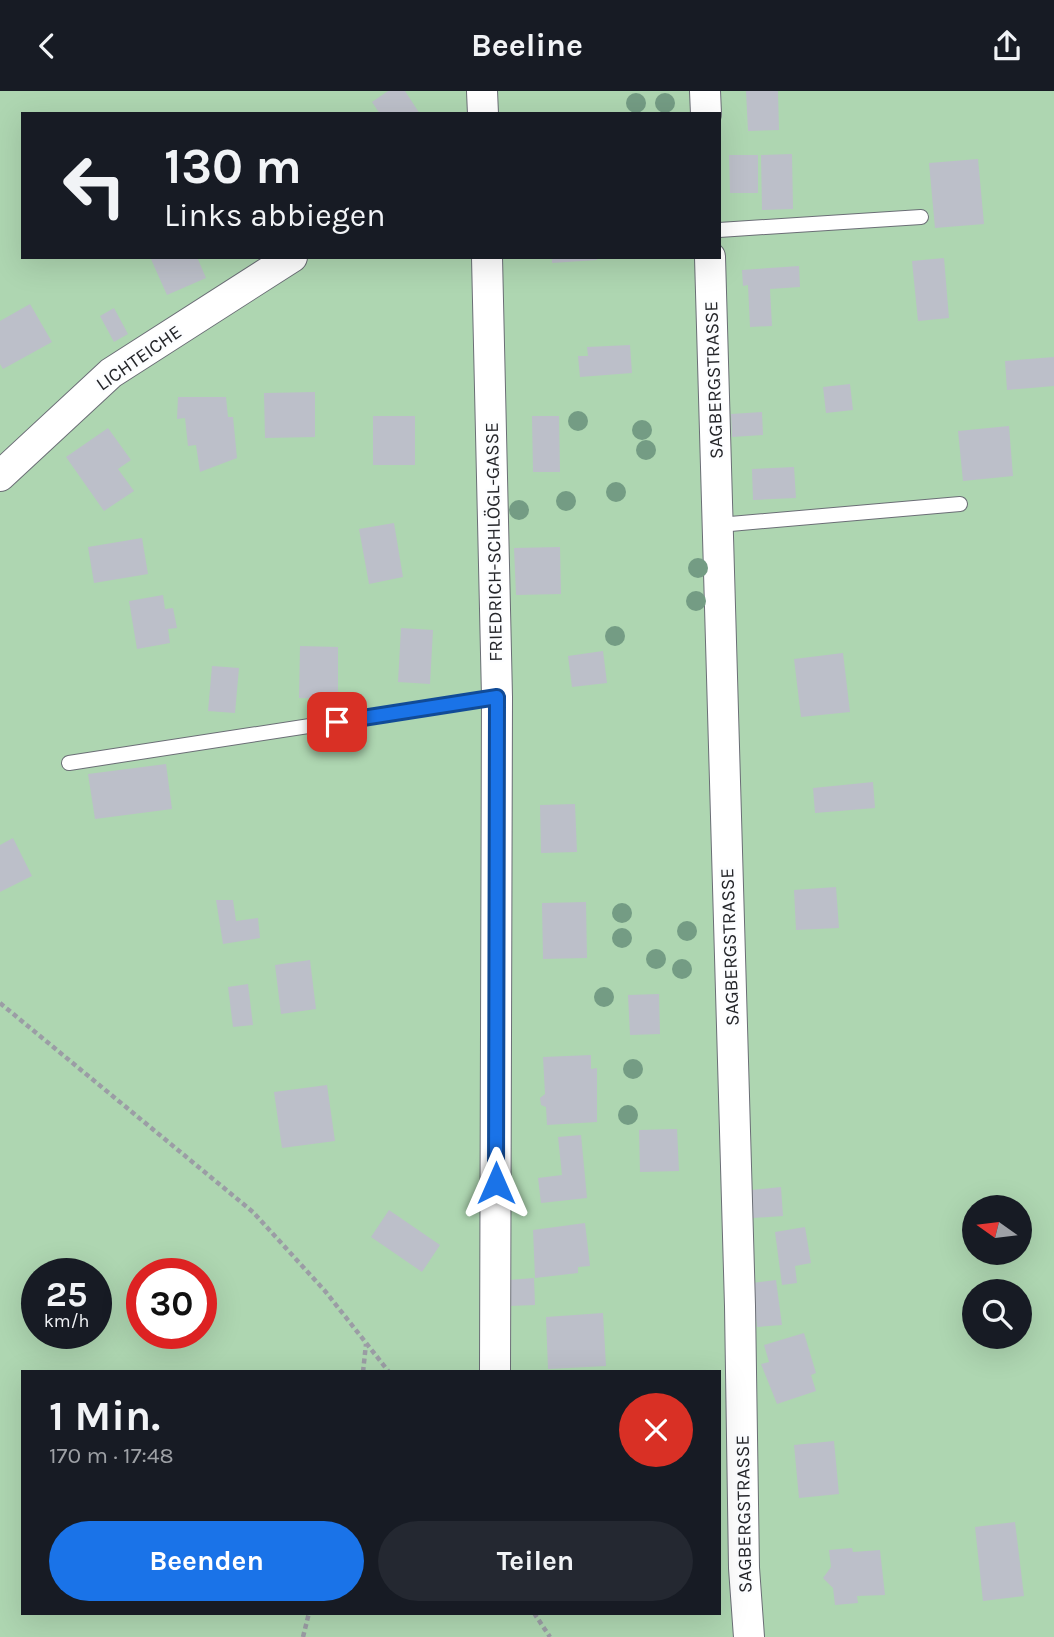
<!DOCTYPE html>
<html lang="de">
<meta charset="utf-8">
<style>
:root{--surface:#171b24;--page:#242831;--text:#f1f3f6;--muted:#9ea1a6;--accent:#1a73e8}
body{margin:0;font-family:Karla,sans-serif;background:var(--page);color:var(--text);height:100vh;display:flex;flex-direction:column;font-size:26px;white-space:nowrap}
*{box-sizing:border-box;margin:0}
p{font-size:23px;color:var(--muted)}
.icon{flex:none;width:38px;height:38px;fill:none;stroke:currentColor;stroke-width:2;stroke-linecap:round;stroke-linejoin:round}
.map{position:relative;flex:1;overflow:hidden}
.drawer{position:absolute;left:21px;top:1279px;width:700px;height:245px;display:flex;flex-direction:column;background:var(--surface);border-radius:0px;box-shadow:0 7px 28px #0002}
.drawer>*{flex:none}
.hud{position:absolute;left:21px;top:21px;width:700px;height:147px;border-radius:0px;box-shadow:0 7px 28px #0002;background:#171b24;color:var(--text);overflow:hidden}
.needle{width:46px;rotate:284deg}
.buttons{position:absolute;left:962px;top:1104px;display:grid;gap:14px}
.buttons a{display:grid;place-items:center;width:70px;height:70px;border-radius:50%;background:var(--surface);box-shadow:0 7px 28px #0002;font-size:35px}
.speed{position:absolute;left:21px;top:1167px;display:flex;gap:14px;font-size:35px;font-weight:700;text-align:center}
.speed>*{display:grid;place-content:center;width:91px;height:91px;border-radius:50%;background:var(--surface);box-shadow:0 7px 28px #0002;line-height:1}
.speed small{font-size:18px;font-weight:400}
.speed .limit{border:10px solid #d22;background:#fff;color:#111}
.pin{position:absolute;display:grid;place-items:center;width:60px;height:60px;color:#fff;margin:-30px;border-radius:14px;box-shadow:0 4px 10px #0006}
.me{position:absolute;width:77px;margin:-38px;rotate:0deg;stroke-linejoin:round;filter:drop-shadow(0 0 5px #0008)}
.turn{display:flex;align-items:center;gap:24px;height:147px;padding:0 28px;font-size:32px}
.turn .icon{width:91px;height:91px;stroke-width:2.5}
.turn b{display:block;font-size:49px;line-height:60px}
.round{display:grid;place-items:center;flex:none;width:74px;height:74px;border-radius:37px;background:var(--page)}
.summary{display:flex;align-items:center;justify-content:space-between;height:119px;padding:0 28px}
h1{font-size:42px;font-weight:700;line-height:52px}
.cta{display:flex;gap:14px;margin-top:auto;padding:14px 28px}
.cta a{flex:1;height:80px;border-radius:42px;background:var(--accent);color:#fff;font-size:28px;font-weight:700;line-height:80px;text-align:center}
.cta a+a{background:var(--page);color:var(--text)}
header{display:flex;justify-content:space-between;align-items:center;height:91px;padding:0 28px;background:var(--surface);font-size:32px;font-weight:700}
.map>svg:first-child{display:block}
</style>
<header><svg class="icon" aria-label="back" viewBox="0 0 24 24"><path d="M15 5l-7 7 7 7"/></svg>Beeline<svg class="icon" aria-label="share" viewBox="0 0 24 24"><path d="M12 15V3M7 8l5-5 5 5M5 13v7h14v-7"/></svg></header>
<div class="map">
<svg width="1054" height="1546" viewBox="0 0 1054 1546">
<rect width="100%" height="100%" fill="#eceff9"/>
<path fill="#aed6b1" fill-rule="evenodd" d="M0,0H1054V1546H0ZM23,23H719V166H23ZM975,1116H1020V1162H975ZM37,1183H96V1242H37ZM142,1183H201V1242H142ZM975,1200H1020V1246H975ZM23,1281H719V1522H23Z"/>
<path fill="#bcbfc9" d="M388,0H405L420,23H380L372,11Z
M746,0H778L779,39L748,40Z
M792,63L793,118L762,119L761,64Z
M729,64H758V102H730Z
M978,68L984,133L935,137L929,72Z
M150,166H197L206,187L167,204Z
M552,166H597V169L552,172Z
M944,167L949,227L918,230L912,170Z
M799,175L800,196L770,198L772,235L750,236L748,194L743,195L742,179Z
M30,213L52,251L3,278L0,273V230Z
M114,217L128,243L114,251L100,225Z
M630,254L632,282L580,286L578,265H588L587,256Z
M1054,266V295L1007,299L1005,270Z
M850,293L853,319L826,322L823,296Z
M315,301V346L265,347L264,302Z
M178,306H226L228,326H233L237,367L200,381L196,354L188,355L185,327L177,328Z
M762,321L763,344L732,346L731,323Z
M373,325H415V374H373Z
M532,325H559L560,381H533Z
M1009,335L1013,385L963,390L958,340Z
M108,337L131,369L118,378L134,400L104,420L66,366Z
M794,376L796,407L753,409L752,378Z
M394,432L403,486L369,493L359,438Z
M142,447L148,483L94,492L88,456Z
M560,456L561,503L516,504L514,457Z
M163,504L165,518L173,517L177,537L168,538L170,552L137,558L129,510Z
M401,537L433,539L430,593L398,591Z
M300,555L338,556V608L299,607Z
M603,560L607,592L572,596L568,565Z
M843,562L850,621L801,626L794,568Z
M212,575L239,577L235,622L208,620Z
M166,673L172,718L95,728L88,683Z
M873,691L875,717L815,722L813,697Z
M575,713L577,761L541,762L540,714Z
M13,747L32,785L0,801V754Z
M836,796L839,837L796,839L794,799Z
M216,809H233L236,830L258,827L260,847L223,853Z
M586,811L587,867L543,868L542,812Z
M310,869L316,918L281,923L275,874Z
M248,893L253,934L233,936L228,896Z
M659,903L660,943L630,944L628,904Z
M591,964V978L597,977V1031L547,1034L546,1016L541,1014L540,1007L545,1003L543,966Z
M327,994L335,1050L282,1057L274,1001Z
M677,1038L679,1080L640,1081L639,1039Z
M581,1044L587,1107L541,1112L538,1087L562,1084L558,1046Z
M781,1096L783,1125L753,1127L751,1099Z
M389,1119L440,1154L422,1181L371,1146Z
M585,1132L590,1175L578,1176V1182L535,1187L533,1139Z
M805,1136L811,1172L795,1175L797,1192L782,1194L775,1141Z
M534,1187L535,1214L509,1215V1189Z
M776,1189L782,1234L757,1236L752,1192Z
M603,1222L606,1275L548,1278L546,1226Z
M804,1242L816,1282L811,1284L816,1300L777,1313L761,1273L769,1271L764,1254Z
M834,1350L839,1403L799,1407L794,1354Z
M1015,1431L1024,1505L983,1510L975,1436Z
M852,1457L853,1461L880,1459L885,1504L857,1505L858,1512L835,1514L833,1497L823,1487L831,1476L829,1459Z"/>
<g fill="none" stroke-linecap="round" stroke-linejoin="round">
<g stroke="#6b6e76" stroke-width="16">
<path id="lane" d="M719,139L921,126
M719,434L960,413
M69,672L497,606"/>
</g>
<g stroke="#6b6e76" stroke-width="32">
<path id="street" d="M482,0L483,23
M705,0L706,23
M487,166L497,606L495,1281
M710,166L740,1215L744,1477L749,1546
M0,385L111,282L292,166"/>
</g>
<path stroke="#9b9da5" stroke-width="4.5" stroke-dasharray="5 3.5" stroke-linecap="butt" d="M0,912L253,1121L325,1200L389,1281
M363,1281L366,1253
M534,1522L550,1546
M303,1546L309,1522"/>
<use href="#lane" stroke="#fff" stroke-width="14"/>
<use href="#street" stroke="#fff" stroke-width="30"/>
</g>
<g fill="#749c84">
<circle cx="636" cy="12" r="10"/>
<circle cx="665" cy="12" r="10"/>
<circle cx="578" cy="330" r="10"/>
<circle cx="642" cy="339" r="10"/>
<circle cx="646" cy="359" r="10"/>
<circle cx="616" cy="401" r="10"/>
<circle cx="566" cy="410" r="10"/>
<circle cx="519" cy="419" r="10"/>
<circle cx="698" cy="477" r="10"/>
<circle cx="696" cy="510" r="10"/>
<circle cx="615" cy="545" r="10"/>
<circle cx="622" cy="822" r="10"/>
<circle cx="687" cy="840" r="10"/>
<circle cx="622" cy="847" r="10"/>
<circle cx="656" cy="868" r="10"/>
<circle cx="682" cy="878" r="10"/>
<circle cx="604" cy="906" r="10"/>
<circle cx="633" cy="978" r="10"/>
<circle cx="628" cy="1024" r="10"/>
</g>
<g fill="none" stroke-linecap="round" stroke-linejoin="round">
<g stroke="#114b97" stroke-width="18">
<path id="route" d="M337,631L497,606L496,1092"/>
</g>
<use href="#route" stroke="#1a73e8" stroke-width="12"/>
</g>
<g text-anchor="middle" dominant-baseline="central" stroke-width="5" stroke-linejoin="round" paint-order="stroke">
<g font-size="19" fill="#25262a" stroke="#fcfdff">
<text transform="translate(139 267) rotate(-35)">LICHTEICHE</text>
<text transform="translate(714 289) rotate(-92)">SAGBERGSTRASSE</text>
<text transform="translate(494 451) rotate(-91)">FRIEDRICH-SCHLÖGL-GASSE</text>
<text transform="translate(730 856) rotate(-92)">SAGBERGSTRASSE</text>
<text transform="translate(744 1423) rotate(-91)">SAGBERGSTRASSE</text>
</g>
</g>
</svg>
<div class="buttons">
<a><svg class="needle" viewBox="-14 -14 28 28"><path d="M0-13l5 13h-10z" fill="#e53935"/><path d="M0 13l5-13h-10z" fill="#9ea1a6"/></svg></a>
<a><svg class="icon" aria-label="search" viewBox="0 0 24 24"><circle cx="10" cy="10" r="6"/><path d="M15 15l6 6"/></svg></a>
</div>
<div class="speed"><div>25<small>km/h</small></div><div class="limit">30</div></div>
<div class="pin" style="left:337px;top:631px;background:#d93025"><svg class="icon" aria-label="arrive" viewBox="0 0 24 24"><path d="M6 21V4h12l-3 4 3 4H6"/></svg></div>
<svg class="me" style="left:496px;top:1092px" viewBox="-20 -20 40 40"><path d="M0-17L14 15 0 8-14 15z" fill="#1a73e8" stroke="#fff" stroke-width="4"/></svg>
<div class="hud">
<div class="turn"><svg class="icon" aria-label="left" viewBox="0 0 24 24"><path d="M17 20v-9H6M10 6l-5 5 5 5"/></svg><div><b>130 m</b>Links abbiegen</div></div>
</div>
<section class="drawer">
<div class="summary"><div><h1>1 Min.</h1><p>170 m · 17:48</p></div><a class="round" style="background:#d93025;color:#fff"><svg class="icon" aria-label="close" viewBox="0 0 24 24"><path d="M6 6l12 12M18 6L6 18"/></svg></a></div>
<div class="cta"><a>Beenden</a><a>Teilen</a></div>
</section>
</div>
